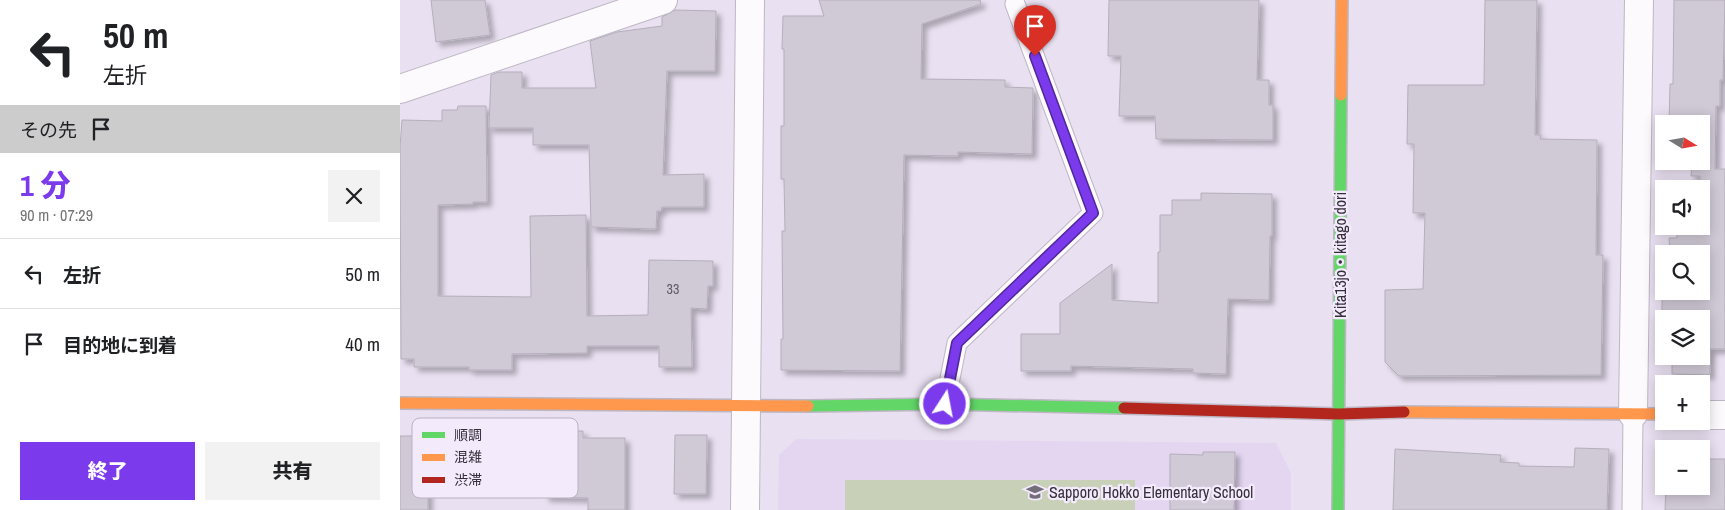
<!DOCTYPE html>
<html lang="ja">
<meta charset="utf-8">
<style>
:root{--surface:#fff;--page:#f2f2f2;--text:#202124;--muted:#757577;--line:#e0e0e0;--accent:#7c3aed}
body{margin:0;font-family:"Archivo Narrow","Noto Sans JP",sans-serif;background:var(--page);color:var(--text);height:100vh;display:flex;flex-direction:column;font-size:19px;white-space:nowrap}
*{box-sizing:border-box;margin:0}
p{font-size:16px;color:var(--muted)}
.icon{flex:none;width:28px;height:28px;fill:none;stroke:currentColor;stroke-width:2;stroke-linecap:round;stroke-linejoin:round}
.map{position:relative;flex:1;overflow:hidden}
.side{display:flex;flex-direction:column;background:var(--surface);width:400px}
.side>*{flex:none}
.hud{background:#fff;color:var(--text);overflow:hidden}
.needle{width:32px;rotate:101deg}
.fabs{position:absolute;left:1255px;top:115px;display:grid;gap:10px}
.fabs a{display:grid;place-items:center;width:55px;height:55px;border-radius:0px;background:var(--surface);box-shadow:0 2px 12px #0003;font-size:25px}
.pin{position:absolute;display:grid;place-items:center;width:42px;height:42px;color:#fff;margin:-51px -21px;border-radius:50% 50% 50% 0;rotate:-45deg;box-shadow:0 0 5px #0007}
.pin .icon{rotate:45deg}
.me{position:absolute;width:55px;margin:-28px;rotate:11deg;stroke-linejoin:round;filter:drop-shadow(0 0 4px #0008)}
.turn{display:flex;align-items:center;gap:18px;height:105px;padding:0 20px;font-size:22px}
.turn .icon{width:65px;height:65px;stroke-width:2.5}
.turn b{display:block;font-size:35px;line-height:42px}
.then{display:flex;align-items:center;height:48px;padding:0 20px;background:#0003;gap:10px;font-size:19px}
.round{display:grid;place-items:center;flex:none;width:52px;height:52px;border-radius:0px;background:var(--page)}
.summary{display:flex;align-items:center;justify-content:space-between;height:85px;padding:0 20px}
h1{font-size:30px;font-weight:800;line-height:38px;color:var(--accent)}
.primary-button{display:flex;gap:10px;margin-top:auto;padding:10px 20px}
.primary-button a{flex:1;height:58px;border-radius:0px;background:var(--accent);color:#fff;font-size:20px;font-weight:800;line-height:58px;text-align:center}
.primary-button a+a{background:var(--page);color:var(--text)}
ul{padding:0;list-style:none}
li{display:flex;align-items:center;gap:15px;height:70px;padding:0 20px;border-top:1px solid var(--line)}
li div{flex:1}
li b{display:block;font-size:19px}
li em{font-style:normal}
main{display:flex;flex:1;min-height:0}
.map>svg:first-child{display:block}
</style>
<main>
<section class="side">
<div class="hud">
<div class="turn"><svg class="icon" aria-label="left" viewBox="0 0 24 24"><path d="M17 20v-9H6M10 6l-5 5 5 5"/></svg><div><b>50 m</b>左折</div></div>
<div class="then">その先<svg class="icon" aria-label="arrive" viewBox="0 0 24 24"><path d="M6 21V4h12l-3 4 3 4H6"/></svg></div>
</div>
<div class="summary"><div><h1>1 分</h1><p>90 m · 07:29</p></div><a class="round"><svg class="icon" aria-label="close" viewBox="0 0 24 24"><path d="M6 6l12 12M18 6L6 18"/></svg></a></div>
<ul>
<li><svg class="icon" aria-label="left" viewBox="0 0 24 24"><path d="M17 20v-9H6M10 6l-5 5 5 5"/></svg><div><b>左折</b></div><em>50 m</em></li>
<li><svg class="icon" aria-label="arrive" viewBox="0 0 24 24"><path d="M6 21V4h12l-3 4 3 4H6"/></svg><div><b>目的地に到着</b></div><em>40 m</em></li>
</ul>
<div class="primary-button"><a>終了</a><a>共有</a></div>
</section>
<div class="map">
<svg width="1325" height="510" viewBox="0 0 1325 510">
<defs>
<filter id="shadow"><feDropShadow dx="4.5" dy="4.5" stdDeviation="2.5" flood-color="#0004"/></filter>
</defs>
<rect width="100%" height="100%" fill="#e9e0f1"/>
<path fill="#e4d6f1" d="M396,439L876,443L891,473V510H378L379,455Z"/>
<path fill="#c8d1b8" d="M445,480H735V510H445Z"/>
<path fill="#d0c9d6" stroke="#b5aebb" filter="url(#shadow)" d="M31,0H85L90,35L36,42Z
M419,0H580L581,4L522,24L521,79L605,80V87L633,88L632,154L558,152V156L504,155L500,371L381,370V339H383L382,231H385L384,179H381V126H384V49H382L383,16H424Z
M709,0H859L857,80H869V105H873V140L756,139L755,116H719L721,56H708Z
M1085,0H1137L1135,135H1141L1140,139L1197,140L1196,255H1203L1201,375L999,376L985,362V290L1023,289L1025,213H1013L1014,144H1007L1008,85H1084Z
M1274,0H1325L1323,80H1320V106H1316L1315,169H1325V349H1310V375L1272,374V356H1301V319H1264V326H1262V282H1264V291H1301V254H1270L1269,238H1277V226H1301L1300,176H1291L1292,161H1301V124H1269L1270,84H1273Z
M275,10L316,11L315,71H267L263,175L304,174V207H262L261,211H257L256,229L191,227L189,145H133V128H89L91,75L99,72H122V88H196L190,41L217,32L262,26V17Z
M58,106H86L87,202H73V204L38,205V296L131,297L130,216L186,215L187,316L248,315L249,260L313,261V286H308L307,309L291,308L292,367H259V346H187V353L112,354V370H69V367H14V359H1L0,147L2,120L42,121V110H57Z
M801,193L872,194V236H870L869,300L828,299L826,374L793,373V369L671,366V371H621V334H660V303L712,264V300L758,303V252H760V215H772V200H801Z
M146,431H183V438H225V510H188V498L145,497Z
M275,435H307L306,494H274Z
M0,436H28V510H0Z
M1175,448L1209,449L1207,510H993L995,449L1101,455L1100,462L1119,463V466L1174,467Z
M803,452H835L834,510H770V454L803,455Z
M1301,459H1325V510H1265L1266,486H1301Z"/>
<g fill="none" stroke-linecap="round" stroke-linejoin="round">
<g stroke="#beb7c3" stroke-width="21">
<path id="lane" d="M545,404L557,343L693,213L615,4
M1232,510L1233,414"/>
</g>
<g stroke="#beb7c3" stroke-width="30">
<path id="street" d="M0,89L263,0
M1233,414L1239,0
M1301,415H1325
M345,510L350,0"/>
</g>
<g stroke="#beb7c3" stroke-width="14">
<path id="fast" d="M408,406L545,404L724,408
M938,510L941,95"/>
</g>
<g stroke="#beb7c3" stroke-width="14">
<path id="slow" d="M941,95L942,0
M0,403L408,406
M1004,412L1264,414"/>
</g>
<g stroke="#beb7c3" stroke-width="14">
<path id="jam" d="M724,408L939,414L1004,412"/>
</g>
<use href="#lane" stroke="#fcfafd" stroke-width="19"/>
<use href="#street" stroke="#fcfafd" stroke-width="28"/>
<use href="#fast" stroke="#63d668" stroke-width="11"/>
<use href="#slow" stroke="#ff974d" stroke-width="11"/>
<use href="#jam" stroke="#b3261e" stroke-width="11"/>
</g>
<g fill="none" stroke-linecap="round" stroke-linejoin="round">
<g stroke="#51269a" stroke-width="12">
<path id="route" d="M545,404L557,343L693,213L635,56"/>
</g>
<use href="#route" stroke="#7c3aed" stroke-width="9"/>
</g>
<defs>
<g id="school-bare" transform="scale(1.35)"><path d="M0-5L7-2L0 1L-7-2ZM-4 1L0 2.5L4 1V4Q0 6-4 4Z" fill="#746d7a" stroke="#f3eafc" stroke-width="2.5" paint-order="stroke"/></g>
</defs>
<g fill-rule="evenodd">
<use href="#school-bare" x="635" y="492"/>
</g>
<g text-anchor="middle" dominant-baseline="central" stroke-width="4.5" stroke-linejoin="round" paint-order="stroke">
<g font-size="14" fill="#5e5864">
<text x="273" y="289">33</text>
</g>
<g font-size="16" fill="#352f3a" stroke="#f3eafc">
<text transform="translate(940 255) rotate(-90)">Kita13jo・kitago dori</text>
</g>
<g font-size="16" fill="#352f3a" stroke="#f3eafc" text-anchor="start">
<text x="649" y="492">Sapporo Hokko Elementary School</text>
</g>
</g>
<rect x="12" y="418" width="166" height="80" rx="8" fill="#f3eafc" stroke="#bab2c2" stroke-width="1"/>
<rect x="22" y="432" width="23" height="6" fill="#63d668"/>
<rect x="22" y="454" width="23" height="7" fill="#ff974d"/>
<rect x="22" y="477" width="23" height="6" fill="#b3261e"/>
<g font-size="14" fill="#352f3a">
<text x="54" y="440">順調</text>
<text x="54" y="462">混雑</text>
<text x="54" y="485">渋滞</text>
</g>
</svg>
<div class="fabs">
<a><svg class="needle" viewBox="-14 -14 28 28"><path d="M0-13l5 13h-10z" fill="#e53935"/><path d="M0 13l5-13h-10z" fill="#757577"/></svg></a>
<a><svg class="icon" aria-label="sound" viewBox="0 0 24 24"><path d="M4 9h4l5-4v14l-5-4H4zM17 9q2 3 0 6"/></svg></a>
<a><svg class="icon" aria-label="search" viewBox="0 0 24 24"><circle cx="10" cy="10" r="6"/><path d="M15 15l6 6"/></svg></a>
<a><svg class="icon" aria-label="layers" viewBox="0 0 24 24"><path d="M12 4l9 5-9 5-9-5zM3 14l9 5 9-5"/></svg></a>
<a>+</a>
<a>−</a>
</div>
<div class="pin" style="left:635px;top:56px;background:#d93025"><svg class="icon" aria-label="arrive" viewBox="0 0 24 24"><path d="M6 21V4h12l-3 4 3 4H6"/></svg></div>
<svg class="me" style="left:545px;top:404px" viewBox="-20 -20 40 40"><circle r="17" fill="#7c3aed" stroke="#fff" stroke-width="3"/><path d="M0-11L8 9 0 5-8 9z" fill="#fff"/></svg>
</div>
</main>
